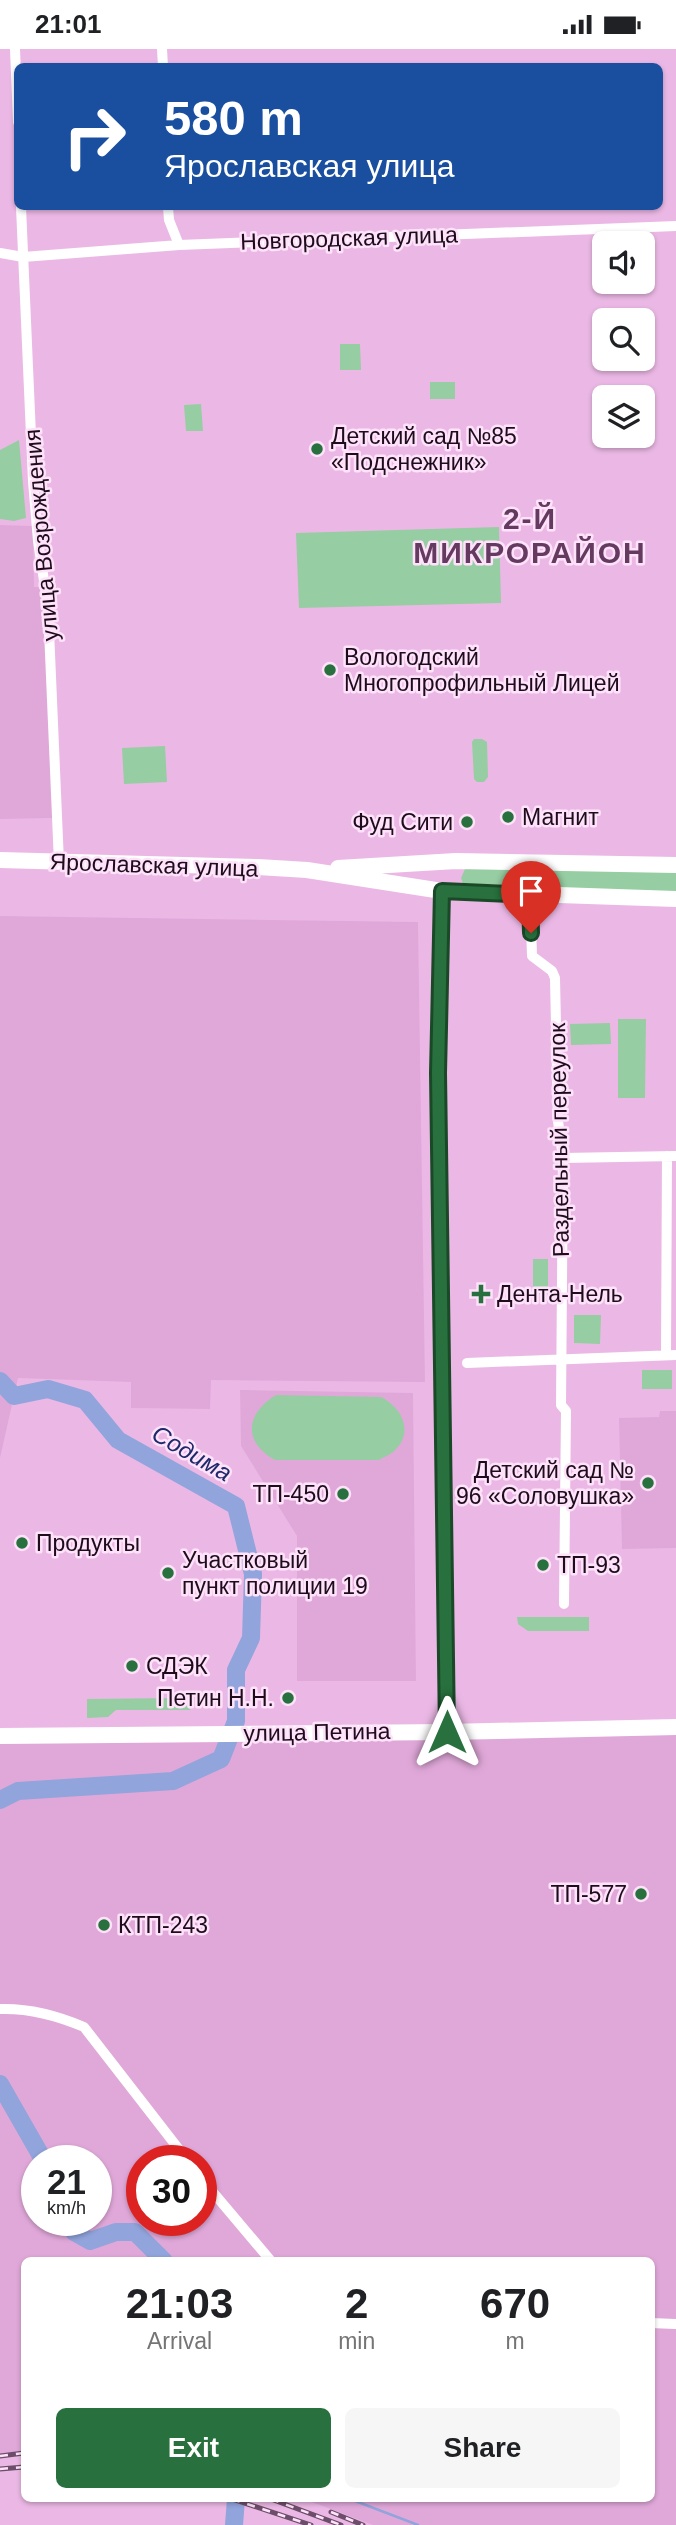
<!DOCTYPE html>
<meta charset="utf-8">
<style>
:root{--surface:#fff;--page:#f6f6f6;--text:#202124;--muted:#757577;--accent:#28703d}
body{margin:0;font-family:Arial,sans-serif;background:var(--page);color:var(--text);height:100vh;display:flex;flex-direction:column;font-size:26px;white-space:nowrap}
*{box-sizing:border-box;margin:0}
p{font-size:23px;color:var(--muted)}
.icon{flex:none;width:38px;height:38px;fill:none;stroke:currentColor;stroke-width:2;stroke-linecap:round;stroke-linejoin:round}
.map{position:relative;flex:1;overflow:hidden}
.panel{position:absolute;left:21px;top:2208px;width:634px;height:245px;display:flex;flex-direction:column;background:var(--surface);border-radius:10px;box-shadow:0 2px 5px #0004}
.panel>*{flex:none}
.top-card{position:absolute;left:14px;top:14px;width:649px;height:147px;border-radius:10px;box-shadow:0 2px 5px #0004;background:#1a4fa0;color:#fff;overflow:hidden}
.buttons{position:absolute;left:592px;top:182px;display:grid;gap:14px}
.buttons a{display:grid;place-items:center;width:63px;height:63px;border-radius:10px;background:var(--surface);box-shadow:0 2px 5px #0004;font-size:35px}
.speed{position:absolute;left:21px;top:2096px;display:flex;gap:14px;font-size:35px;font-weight:700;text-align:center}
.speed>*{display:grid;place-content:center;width:91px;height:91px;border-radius:50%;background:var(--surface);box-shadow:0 2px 5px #0004;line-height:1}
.speed small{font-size:18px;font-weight:400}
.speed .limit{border:10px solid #d22;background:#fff;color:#111}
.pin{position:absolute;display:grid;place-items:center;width:60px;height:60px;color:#fff;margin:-72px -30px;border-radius:50% 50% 50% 0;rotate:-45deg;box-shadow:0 0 7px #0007}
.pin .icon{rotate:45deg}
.me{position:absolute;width:77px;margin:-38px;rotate:0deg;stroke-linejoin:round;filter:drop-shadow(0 0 5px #0008)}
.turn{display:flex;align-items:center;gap:24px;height:147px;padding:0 35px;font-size:32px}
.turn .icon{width:91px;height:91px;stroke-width:2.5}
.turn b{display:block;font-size:49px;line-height:60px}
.eta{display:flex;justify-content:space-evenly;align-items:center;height:119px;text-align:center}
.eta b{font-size:42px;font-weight:700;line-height:49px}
.primary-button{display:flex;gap:14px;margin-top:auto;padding:14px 35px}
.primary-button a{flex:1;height:80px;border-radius:10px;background:var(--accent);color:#fff;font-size:28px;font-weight:700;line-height:80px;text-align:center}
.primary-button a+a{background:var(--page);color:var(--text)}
.status{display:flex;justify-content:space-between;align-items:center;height:49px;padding:0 35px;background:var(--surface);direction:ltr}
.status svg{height:19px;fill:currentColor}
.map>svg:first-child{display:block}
</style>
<div class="status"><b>21:01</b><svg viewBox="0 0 49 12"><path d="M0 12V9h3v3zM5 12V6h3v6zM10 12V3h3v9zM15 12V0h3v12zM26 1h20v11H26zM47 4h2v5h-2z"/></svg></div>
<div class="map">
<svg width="676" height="2476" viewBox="0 0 676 2476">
<rect width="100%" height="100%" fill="#ebb8e5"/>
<path fill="#e0a8d9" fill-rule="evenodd" d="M0,476L33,477L34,538H43L53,769L0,770Z
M0,867L418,873L425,1333L211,1331L210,1360L131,1359V1333L18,1329L0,1409Z
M240,1341L413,1344L416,1632H297V1487L241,1397Z
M660,1362H676V1499L622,1500L619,1369L659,1368Z
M676,1686V2476H373L304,2450H651V2212H24V2404L0,2405V1693ZM37,2112H96V2172H37ZM142,2112H201V2172H142Z"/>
<path fill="#97cda2" d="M340,295H360L361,321H340Z
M430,333H455V350H430Z
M201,355L203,382H186L184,356Z
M19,391L26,469L14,472L0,470V401Z
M499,478L501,554L299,559L296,484Z
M474,690H482L487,693L488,728L484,733H477L474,730L472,693Z
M165,697L167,733L124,735L122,699Z
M676,818V845L464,837L461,829L465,820Z
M618,970H646L645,1049H618Z
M610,974L611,995L571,996L570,975Z
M533,1210H548V1245H533Z
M574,1266H601L600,1295L574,1294Z
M642,1321H672V1340H642Z
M276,1346L381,1348C403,1359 414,1384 394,1402C390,1406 383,1408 379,1411H275C242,1393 246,1364 276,1346Z
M517,1568H589V1582H528L518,1575Z
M178,1649L191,1661H116L108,1668L87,1669V1650Z"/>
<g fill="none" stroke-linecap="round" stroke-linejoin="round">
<path stroke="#91a4dc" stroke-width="2.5" d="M350,2450L418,2476"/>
<path stroke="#91a4dc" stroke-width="18" d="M0,1332L14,1347L48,1340L85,1351L118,1391L236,1457L253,1525L251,1589L236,1621V1672L221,1710L173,1732L18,1742L0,1751
M0,2035L44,2112
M69,2172L74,2183L90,2192L116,2183H135L164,2212
M234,2476L236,2450"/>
<path stroke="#fff" stroke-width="10" d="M15,0L18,73
M162,0L163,18
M21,158L33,432L38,492L48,558L59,814
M168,158L169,171L179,196
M0,204L23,208L179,196L676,177
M442,842L438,1024L447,1683
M530,846L532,907L552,922L555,929L558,1072L563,1109L561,1356L566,1362L564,1555
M563,1109L676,1107
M666,1306L667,1107
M467,1314L676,1306
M0,1960C30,1959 56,1966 84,1978L188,2112
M201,2129L271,2212
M651,2274L675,2275"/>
<path stroke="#fff" stroke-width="16" d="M0,811L258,818L307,821L442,842L676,850
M338,819L456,812L676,816
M0,1687L447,1683L676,1678"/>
<g stroke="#6d4e6a" stroke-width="5">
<path id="rail" d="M0,2407L24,2404
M0,2420L24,2418
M232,2450L311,2476
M271,2450L341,2476
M331,2463L363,2476"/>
</g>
<use href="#rail" stroke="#fde2f9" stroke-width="2.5" stroke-dasharray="8" stroke-linecap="butt"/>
</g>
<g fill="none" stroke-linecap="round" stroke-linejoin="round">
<g stroke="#1a4928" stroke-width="18">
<path id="route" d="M447,1683L438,1024L442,842L530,846L531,884"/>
</g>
<use href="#route" stroke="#28703d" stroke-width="12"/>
</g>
<g fill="#28703d" stroke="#fde2f9" stroke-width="2.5">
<circle cx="317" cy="400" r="7"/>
<circle cx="330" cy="621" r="7"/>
<circle cx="508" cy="768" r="7"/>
<circle cx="467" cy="773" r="7"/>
<path d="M477.5 1234.5h7v7h7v7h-7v7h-7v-7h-7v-7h7z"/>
<circle cx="648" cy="1434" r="7"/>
<circle cx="343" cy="1445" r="7"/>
<circle cx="22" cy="1494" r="7"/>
<circle cx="543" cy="1516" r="7"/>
<circle cx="168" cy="1524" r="7"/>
<circle cx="132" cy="1617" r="7"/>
<circle cx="288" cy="1649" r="7"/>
<circle cx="641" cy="1845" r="7"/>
<circle cx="104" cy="1876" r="7"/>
</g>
<g text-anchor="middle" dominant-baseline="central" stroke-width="5" stroke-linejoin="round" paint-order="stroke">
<g font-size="23" fill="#1e0c1c" stroke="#fde2f9">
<text transform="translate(349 189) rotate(-2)">Новгородская улица</text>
<text transform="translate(41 486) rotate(-95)">улица Возрождения</text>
<text transform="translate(154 816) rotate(2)">Ярославская улица</text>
<text transform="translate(559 1091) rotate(-91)">Раздельный переулок</text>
<text transform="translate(317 1683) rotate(-1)">улица Петина</text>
</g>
<g font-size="23" fill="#1e0c1c" stroke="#fde2f9" text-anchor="start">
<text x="331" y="387">Детский сад №85<tspan x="331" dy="26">«Подснежник»</tspan></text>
<text x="344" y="608">Вологодский<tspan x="344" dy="26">Многопрофильный Лицей</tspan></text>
<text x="522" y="768">Магнит</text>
<text x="453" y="773" text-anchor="end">Фуд Сити</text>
<text x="497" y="1245">Дента-Нель</text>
<text x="634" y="1421" text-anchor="end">Детский сад №<tspan x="634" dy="26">96 «Соловушка»</tspan></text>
<text x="329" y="1445" text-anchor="end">ТП-450</text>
<text x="36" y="1494">Продукты</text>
<text x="182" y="1511">Участковый<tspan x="182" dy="26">пункт полиции 19</tspan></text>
<text x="557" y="1516">ТП-93</text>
<text x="146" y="1617">СДЭК</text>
<text x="274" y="1649" text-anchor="end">Петин Н.Н.</text>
<text x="627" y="1845" text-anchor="end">ТП-577</text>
<text x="118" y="1876">КТП-243</text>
</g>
<g font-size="24" font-style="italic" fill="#1c296a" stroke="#fde2f9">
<text transform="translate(192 1404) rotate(30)">Содима</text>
</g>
<g font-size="30" font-weight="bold" letter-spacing="2" fill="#653a61" stroke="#fde2f9">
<text x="530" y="469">2-Й<tspan x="530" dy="34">МИКРОРАЙОН</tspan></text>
</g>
</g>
</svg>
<div class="buttons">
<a><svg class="icon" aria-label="sound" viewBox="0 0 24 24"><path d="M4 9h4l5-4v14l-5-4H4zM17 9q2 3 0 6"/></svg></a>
<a><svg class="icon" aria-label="search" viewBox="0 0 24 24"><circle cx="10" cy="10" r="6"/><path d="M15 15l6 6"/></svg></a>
<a><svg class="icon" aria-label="layers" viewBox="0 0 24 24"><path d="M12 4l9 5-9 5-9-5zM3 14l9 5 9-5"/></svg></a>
</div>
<div class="speed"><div>21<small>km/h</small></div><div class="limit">30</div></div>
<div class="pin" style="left:531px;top:884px;background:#d93025"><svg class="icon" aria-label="arrive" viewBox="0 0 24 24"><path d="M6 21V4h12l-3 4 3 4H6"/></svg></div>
<svg class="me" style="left:447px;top:1683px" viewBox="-20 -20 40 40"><path d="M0-17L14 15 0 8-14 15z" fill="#28703d" stroke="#fff" stroke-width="4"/></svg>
<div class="top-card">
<div class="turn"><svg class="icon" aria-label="right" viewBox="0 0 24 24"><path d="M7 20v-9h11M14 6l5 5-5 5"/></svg><div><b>580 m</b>Ярославская улица</div></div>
</div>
<section class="panel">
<div class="eta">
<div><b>21:03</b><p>Arrival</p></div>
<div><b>2</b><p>min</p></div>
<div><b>670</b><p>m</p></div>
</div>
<div class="primary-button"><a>Exit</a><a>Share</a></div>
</section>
</div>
